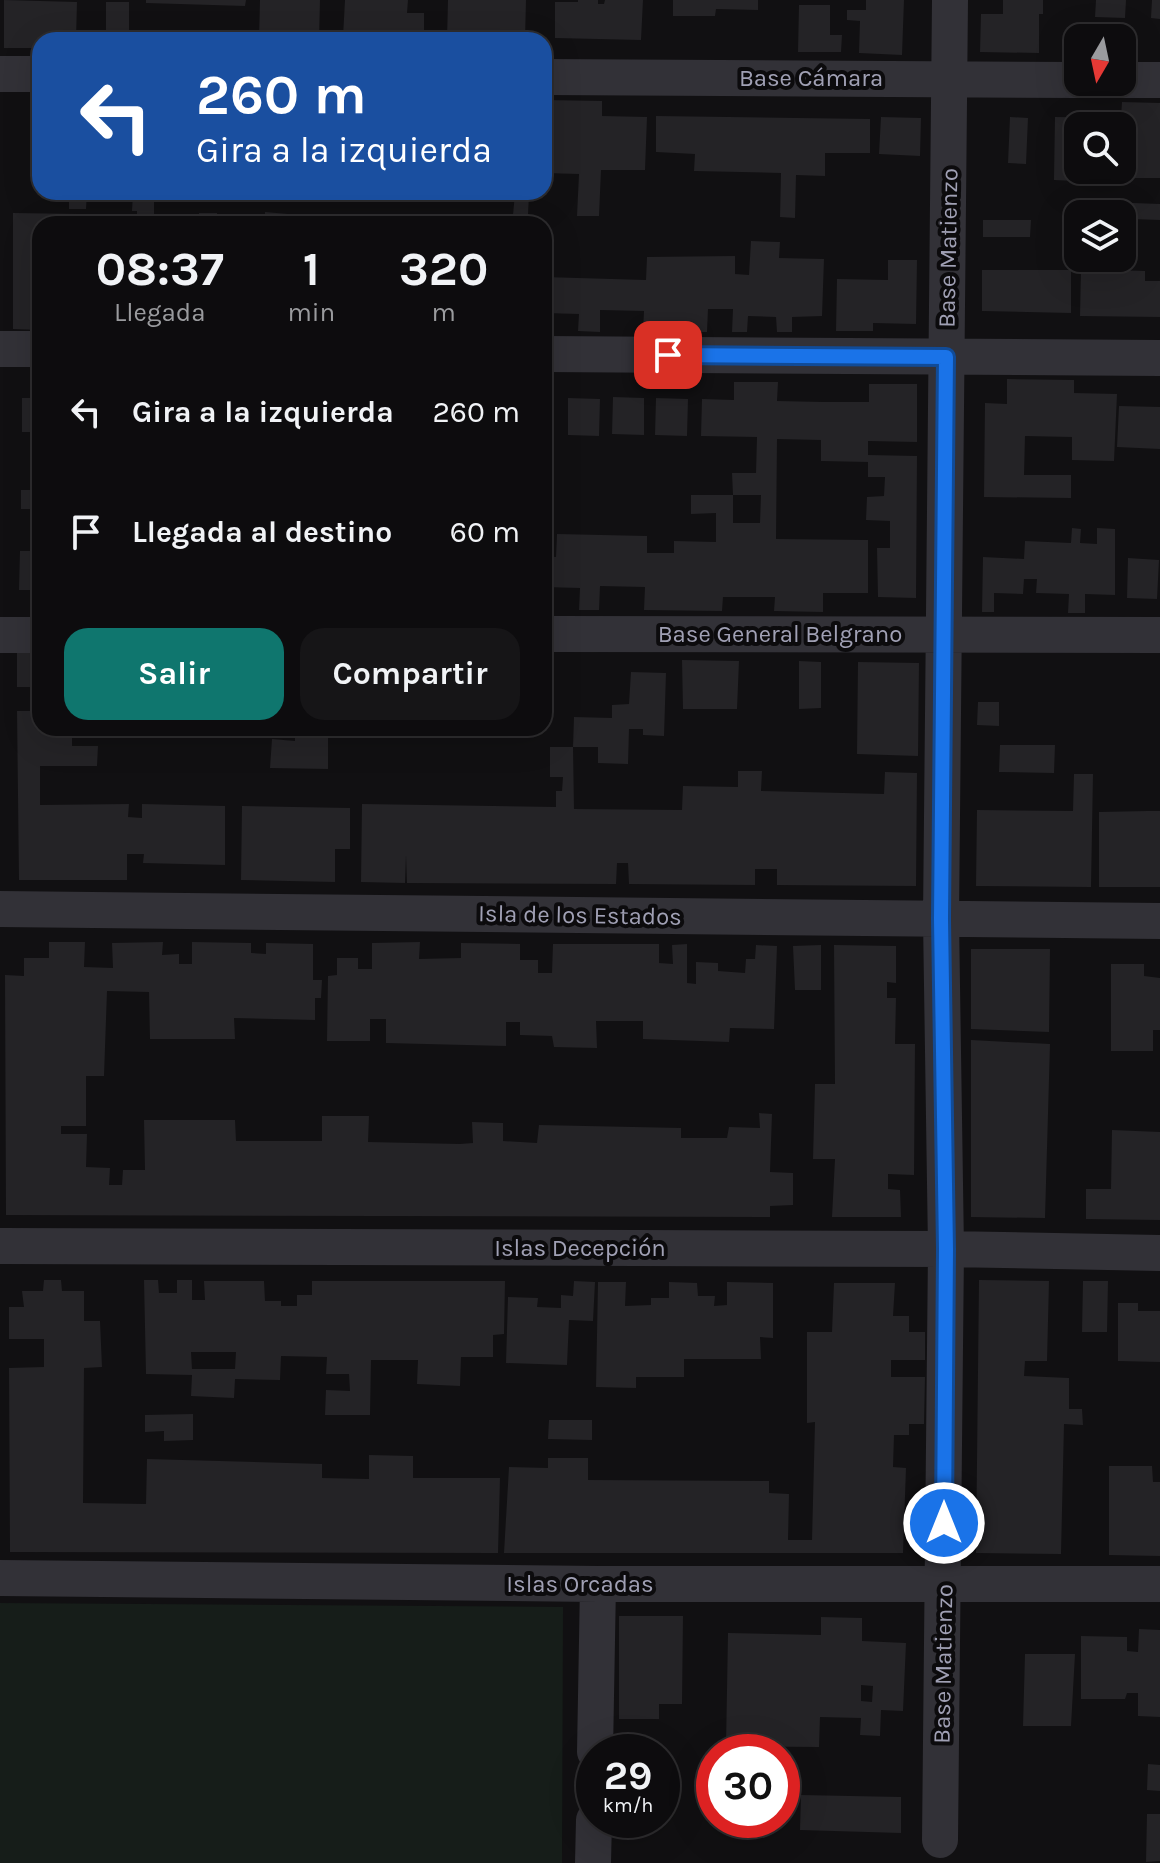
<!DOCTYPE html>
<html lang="es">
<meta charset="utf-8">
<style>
:root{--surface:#0d0c0e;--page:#161517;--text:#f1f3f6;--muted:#9a9b9e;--line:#2d2c2e;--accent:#0f766e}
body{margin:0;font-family:Karla,sans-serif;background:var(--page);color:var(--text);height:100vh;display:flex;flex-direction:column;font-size:30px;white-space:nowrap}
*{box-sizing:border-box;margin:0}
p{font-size:26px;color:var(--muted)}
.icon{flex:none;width:44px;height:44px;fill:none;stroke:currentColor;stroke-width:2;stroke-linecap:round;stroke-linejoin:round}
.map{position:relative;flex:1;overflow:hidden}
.panel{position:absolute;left:32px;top:216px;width:520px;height:520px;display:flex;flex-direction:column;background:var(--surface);border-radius:24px;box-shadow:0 8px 32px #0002,0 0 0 2px var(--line)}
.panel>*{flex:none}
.hud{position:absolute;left:32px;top:32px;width:520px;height:168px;border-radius:24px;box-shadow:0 8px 32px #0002,0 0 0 2px var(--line);background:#1a4fa0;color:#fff;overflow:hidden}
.needle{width:52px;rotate:189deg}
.tools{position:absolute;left:1064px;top:24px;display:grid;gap:16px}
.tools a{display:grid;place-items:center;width:72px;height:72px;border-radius:16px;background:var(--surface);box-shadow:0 8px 32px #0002,0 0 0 2px var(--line);font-size:40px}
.speed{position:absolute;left:576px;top:1734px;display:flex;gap:16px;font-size:40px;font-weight:700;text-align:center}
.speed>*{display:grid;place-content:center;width:104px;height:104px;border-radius:50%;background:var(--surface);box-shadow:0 8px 32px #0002,0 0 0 2px var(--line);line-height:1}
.speed small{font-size:20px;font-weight:400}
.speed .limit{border:12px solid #d22;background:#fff;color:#111}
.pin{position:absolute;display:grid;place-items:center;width:68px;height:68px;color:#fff;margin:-34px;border-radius:16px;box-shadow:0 4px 12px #0006}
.me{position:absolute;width:88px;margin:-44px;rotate:0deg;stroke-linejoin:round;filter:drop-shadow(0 0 6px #0008)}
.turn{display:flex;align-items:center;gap:28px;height:168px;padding:0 32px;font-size:36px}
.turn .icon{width:104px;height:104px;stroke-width:2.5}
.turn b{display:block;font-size:56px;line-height:68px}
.eta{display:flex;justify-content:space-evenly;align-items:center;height:136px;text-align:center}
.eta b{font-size:48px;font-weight:700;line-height:56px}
.action{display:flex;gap:16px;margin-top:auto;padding:16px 32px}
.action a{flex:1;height:92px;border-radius:24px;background:var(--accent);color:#fff;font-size:32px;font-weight:700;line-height:92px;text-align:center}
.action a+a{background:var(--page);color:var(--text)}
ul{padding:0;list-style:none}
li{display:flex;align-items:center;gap:24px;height:120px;padding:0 32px}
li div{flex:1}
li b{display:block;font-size:30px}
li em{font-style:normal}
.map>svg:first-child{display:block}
</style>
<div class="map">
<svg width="1160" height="1863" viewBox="0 0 1160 1863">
<rect width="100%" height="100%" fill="#111012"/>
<path fill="#161d19" d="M0,1603L563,1607L562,1863H0Z"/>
<path fill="#242326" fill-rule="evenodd" d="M4,0L77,2L76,40H40V48H4Z
M146,0H246L245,6L146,3Z
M260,0H320L319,40H259Z
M345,0H408L407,13H424V40L343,37Z
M448,0H526L525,40H447Z
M578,0H598V4H604L605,0H643L641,40L555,38V2H578Z
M673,0H758V10L716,9L715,16H673Z
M866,0H904L902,55L859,53L860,21L847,20V10H866Z
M1003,0H1043V14H1039V53L980,52L981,14H1003Z
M1096,0H1126L1125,18L1095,17Z
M1152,0H1160V19L1151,18Z
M106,2H129V40H106Z
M799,5H830V35H842L841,52H798Z
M544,100L602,101V116L647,117L645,170H601L599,216H577L579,174L544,173Z
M1122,102L1160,103V178H1120L1122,126H1078L1075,181L1054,180L1055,117L1121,118Z
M656,116L870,119V153H825V176L796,175L795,218L780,217L781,173L694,171L695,154L656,152Z
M881,117L921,118L920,156L879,154Z
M1010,117L1028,118L1026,164L1008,163Z
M69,192H87L86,209H69Z
M133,192H154V224H137V211H132Z
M515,193L529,194L528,215H513Z
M1133,203L1160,204V220L1132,219Z
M265,212L288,214V224H265Z
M13,213L79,214V224H40V330L13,329Z
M199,213H217V224H199Z
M397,215V224H376V216Z
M466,215L512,217L511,224H466Z
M983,220H1031L1030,237H983Z
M751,241L780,242L779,258L824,259L822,316L792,317V332H777L776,317L748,316L747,332H732L733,309H708L707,332H643L644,311L600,310V332L578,331L579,314L544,313V277L646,280L647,257L735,256V274L749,275Z
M888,260H917L916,324L873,323V331H836L837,279L888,280Z
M1081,269L1145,271V281H1160V317L1080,316Z
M982,270H1071V313L982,311Z
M1007,379L1074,380V393L1117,394L1114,461L1072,460V437L1025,436L1024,475H1071V498L984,497L985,403L1007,404Z
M734,382H778L777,401L823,402H869V384H917V442L868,441V455L917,456L916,598L878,597L877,548H890V521L866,520L867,497L884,496L885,477H868V462L821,461V440L777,439L776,539L868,540V593H823V612L774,611L775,597H723L722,611L644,610L645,587L600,586L599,610H579L580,588L544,587V556L556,557L557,534L647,536V553H674V541L716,542V513L691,514V495H733V523H760L761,495H733L732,473H756L757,437L701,436L702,399L734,400Z
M613,397L644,398V435L612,434Z
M22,398H40V432H22Z
M568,398L600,399L599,436L568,435Z
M656,398L688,399L687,436L655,435Z
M544,401H553V430H544Z
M1119,406L1160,407V449L1117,447Z
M21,490H40V509H21Z
M1072,528L1081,529L1080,543L1097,544V528L1115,529V595L1085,594V613H1068L1069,594L1036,593L1037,579H1024L1023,594L994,593V612H982L983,557L1024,559L1025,541L1071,543Z
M20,551H40V590H19Z
M1128,558L1159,560L1157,599L1127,598Z
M17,652H40V687H17Z
M682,660L739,661L737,709H683Z
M799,661L821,662V708L799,709Z
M858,662L919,663L918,756L857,754Z
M631,672L666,673L664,736L643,735V729H629L628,764L598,763V747H573L574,717L612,718V705L629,704Z
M978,702H999V726L977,725Z
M17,711H40V728H72V746H98L97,766H40V805L129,804L128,817L142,818V804L225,806V865L143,863L144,854H127V880H19Z
M295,728H328V769L270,768L272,739L295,741Z
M1000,745H1055L1054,773L999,772Z
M550,747H573L574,809L682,810L683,786L738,787V771H762L761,791L884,794L885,772L917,773L916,886L777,885V869H755V885L629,884L628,863H617L616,884L407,883L406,855L405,883L361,882L362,804L556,807V791H562L563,777H550Z
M1074,774H1093L1091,887L976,886L977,810L1073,811Z
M242,806L350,808V849H335V882L241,880Z
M1148,811H1160V887H1099V812Z
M49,942H85L84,967L113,968L112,943L163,942L162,955L179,954V964H192V942L251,943V953L266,954V943L313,944V980H322L321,998H315V1020L234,1018L235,1039H150L149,992L107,991L104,1076H86V1126H61V1134H87L86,1167L110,1168L109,1185H122L123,1170H145L144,1120H235L236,1141H322V1116H369L368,1142L460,1144L473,1143L472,1122L503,1123V1141L537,1143L539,1125L681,1128V1138H727L729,1127L760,1128L759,1113L772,1114L770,1172L793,1173V1205L770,1206V1217L6,1215L5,975L24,976V958H49Z
M420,942L419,959L461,958V943L520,944V960H538V973H552L553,944H659V963L673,964L672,945L687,944V983L696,984V962L718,963V971L745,973L746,959H755L756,945L777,946L774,1029L730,1028L729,1042L643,1039V1021H596L597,1048L554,1047L552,1036L520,1035V1022H506V1046L386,1043V1019H370V1041H327L328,976L337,975V958H358V969H372V943Z
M821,945V990H795L793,946Z
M834,945L896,946V983L887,982V998H896L895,1044H915L914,1175L888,1174V1189L900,1190L901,1217H832L835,1159H813L815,1084H835Z
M971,949H1050L1049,1032L971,1029Z
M1111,964H1144V976L1160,978V1030H1153V1051H1111Z
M971,1040L1050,1044L1045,1218L971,1217Z
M1112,1130L1160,1132V1220L1086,1219V1189H1111Z
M44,1280H61L62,1291H84V1321H100L102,1367L84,1368L83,1503L146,1504L147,1459L322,1464V1478L369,1479V1455L413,1456V1478H500L498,1553L10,1552L9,1368L44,1367V1339H9V1307H24L22,1291H43Z
M144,1280H158L159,1293H177V1280H192V1300H205L204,1281H264L265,1301H281V1306H297V1295H312V1281H505L504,1334L493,1335V1357H461L460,1386L417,1384L418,1360H371L370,1415H325L326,1390L350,1391L349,1374H326L327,1357L281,1356L280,1380L235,1379L234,1398L191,1396L192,1375L146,1374ZM191,1352H236L235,1369H192Z
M979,1280L1049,1281L1047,1361H1025L1024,1376L1069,1378V1409H1082L1083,1425L1064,1424L1061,1554L976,1553Z
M574,1281L595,1282L593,1321L569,1320L567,1365L506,1363L508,1297L538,1298L537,1307L561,1308V1295L573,1296Z
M1083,1281H1108L1107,1332H1082Z
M598,1282H626L625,1306L651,1305V1298H669V1282L697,1283L698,1296H715L714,1306L727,1305V1282L773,1283V1338L760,1337L761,1359H684V1377H636V1388L596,1387Z
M834,1283H895L893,1316H909V1332H925V1360H891V1377H925L924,1424H909V1435H894L893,1467L906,1468L903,1553H504L509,1467L548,1468V1458H588V1480L769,1481V1493L789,1494L788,1540H812L815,1422L807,1423V1332H832Z
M1118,1303H1138V1311H1160V1362L1118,1361Z
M193,1414V1440L164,1441V1431L145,1432V1415Z
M549,1420H592V1440L548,1439Z
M1109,1466H1152L1153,1482H1160V1556L1109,1555Z
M619,1616H683L682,1704H659V1719H619Z
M821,1617L862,1618V1641L906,1643L903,1711L881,1710L880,1736L860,1735L861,1718L820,1717L819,1747L726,1746L728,1633L821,1635ZM861,1685L873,1686L872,1702L861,1701Z
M1139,1629L1160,1630V1717L1138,1716V1693H1127L1125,1699H1081V1636L1127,1637V1651L1138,1652Z
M1025,1654H1075L1071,1726H1023Z
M1148,1764L1160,1765V1791L1147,1790Z
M801,1795L901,1797V1833L800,1830Z
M1147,1814H1160V1861L1146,1862Z
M738,1820H771L770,1829L738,1828Z"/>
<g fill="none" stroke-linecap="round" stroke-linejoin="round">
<path stroke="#323137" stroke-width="36" d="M0,74H40
M544,77L1078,80
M1122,80H1160
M0,349H40
M544,354L1160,358
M544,634L1160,635
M0,635H40
M0,909L1160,921
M0,1246L946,1249L1160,1253
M0,1578L598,1584H1160
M595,1752L598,1584
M940,1840L946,1249L941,919L950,0
M593,1863L594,1820"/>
</g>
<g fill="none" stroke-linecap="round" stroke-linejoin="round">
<g stroke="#114b97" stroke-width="20">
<path id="route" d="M668,355L946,357L941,919L946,1249L944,1523"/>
</g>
<use href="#route" stroke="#1a73e8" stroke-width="14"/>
</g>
<g text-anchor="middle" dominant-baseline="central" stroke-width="8" stroke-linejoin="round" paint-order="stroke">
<g font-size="24" fill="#a0a0b4" stroke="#0c0b0d">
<text x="811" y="78">Base Cámara</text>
<text transform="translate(948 248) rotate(-89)">Base Matienzo</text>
<text x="780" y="634">Base General Belgrano</text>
<text transform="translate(580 915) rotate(1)">Isla de los Estados</text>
<text x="580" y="1248">Islas Decepción</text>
<text x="580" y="1584">Islas Orcadas</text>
<text transform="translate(943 1664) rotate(-89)">Base Matienzo</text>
</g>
</g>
</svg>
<div class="tools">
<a><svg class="needle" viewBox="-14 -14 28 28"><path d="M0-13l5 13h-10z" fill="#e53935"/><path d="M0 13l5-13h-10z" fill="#9a9b9e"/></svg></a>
<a><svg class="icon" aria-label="search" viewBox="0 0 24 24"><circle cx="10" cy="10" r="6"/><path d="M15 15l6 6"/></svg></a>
<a><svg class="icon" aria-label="layers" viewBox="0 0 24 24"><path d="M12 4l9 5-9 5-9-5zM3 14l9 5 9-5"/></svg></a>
</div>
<div class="speed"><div>29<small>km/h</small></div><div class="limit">30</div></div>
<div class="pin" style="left:668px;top:355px;background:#d93025"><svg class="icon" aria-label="arrive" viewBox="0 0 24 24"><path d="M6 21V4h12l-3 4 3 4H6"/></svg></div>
<svg class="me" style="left:944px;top:1523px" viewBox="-20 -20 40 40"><circle r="17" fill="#1a73e8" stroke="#fff" stroke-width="3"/><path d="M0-11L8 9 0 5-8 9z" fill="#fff"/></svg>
<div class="hud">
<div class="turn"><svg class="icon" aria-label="left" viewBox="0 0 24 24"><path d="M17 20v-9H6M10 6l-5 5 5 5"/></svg><div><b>260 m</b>Gira a la izquierda</div></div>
</div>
<section class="panel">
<div class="eta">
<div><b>08:37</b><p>Llegada</p></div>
<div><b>1</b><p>min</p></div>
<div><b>320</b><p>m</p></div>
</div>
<ul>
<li><svg class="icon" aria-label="left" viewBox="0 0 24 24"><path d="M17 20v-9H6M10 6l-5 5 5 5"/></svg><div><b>Gira a la izquierda</b></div><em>260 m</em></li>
<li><svg class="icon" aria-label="arrive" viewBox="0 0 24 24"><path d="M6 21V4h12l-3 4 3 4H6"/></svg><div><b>Llegada al destino</b></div><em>60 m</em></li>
</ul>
<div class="action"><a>Salir</a><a>Compartir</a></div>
</section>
</div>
